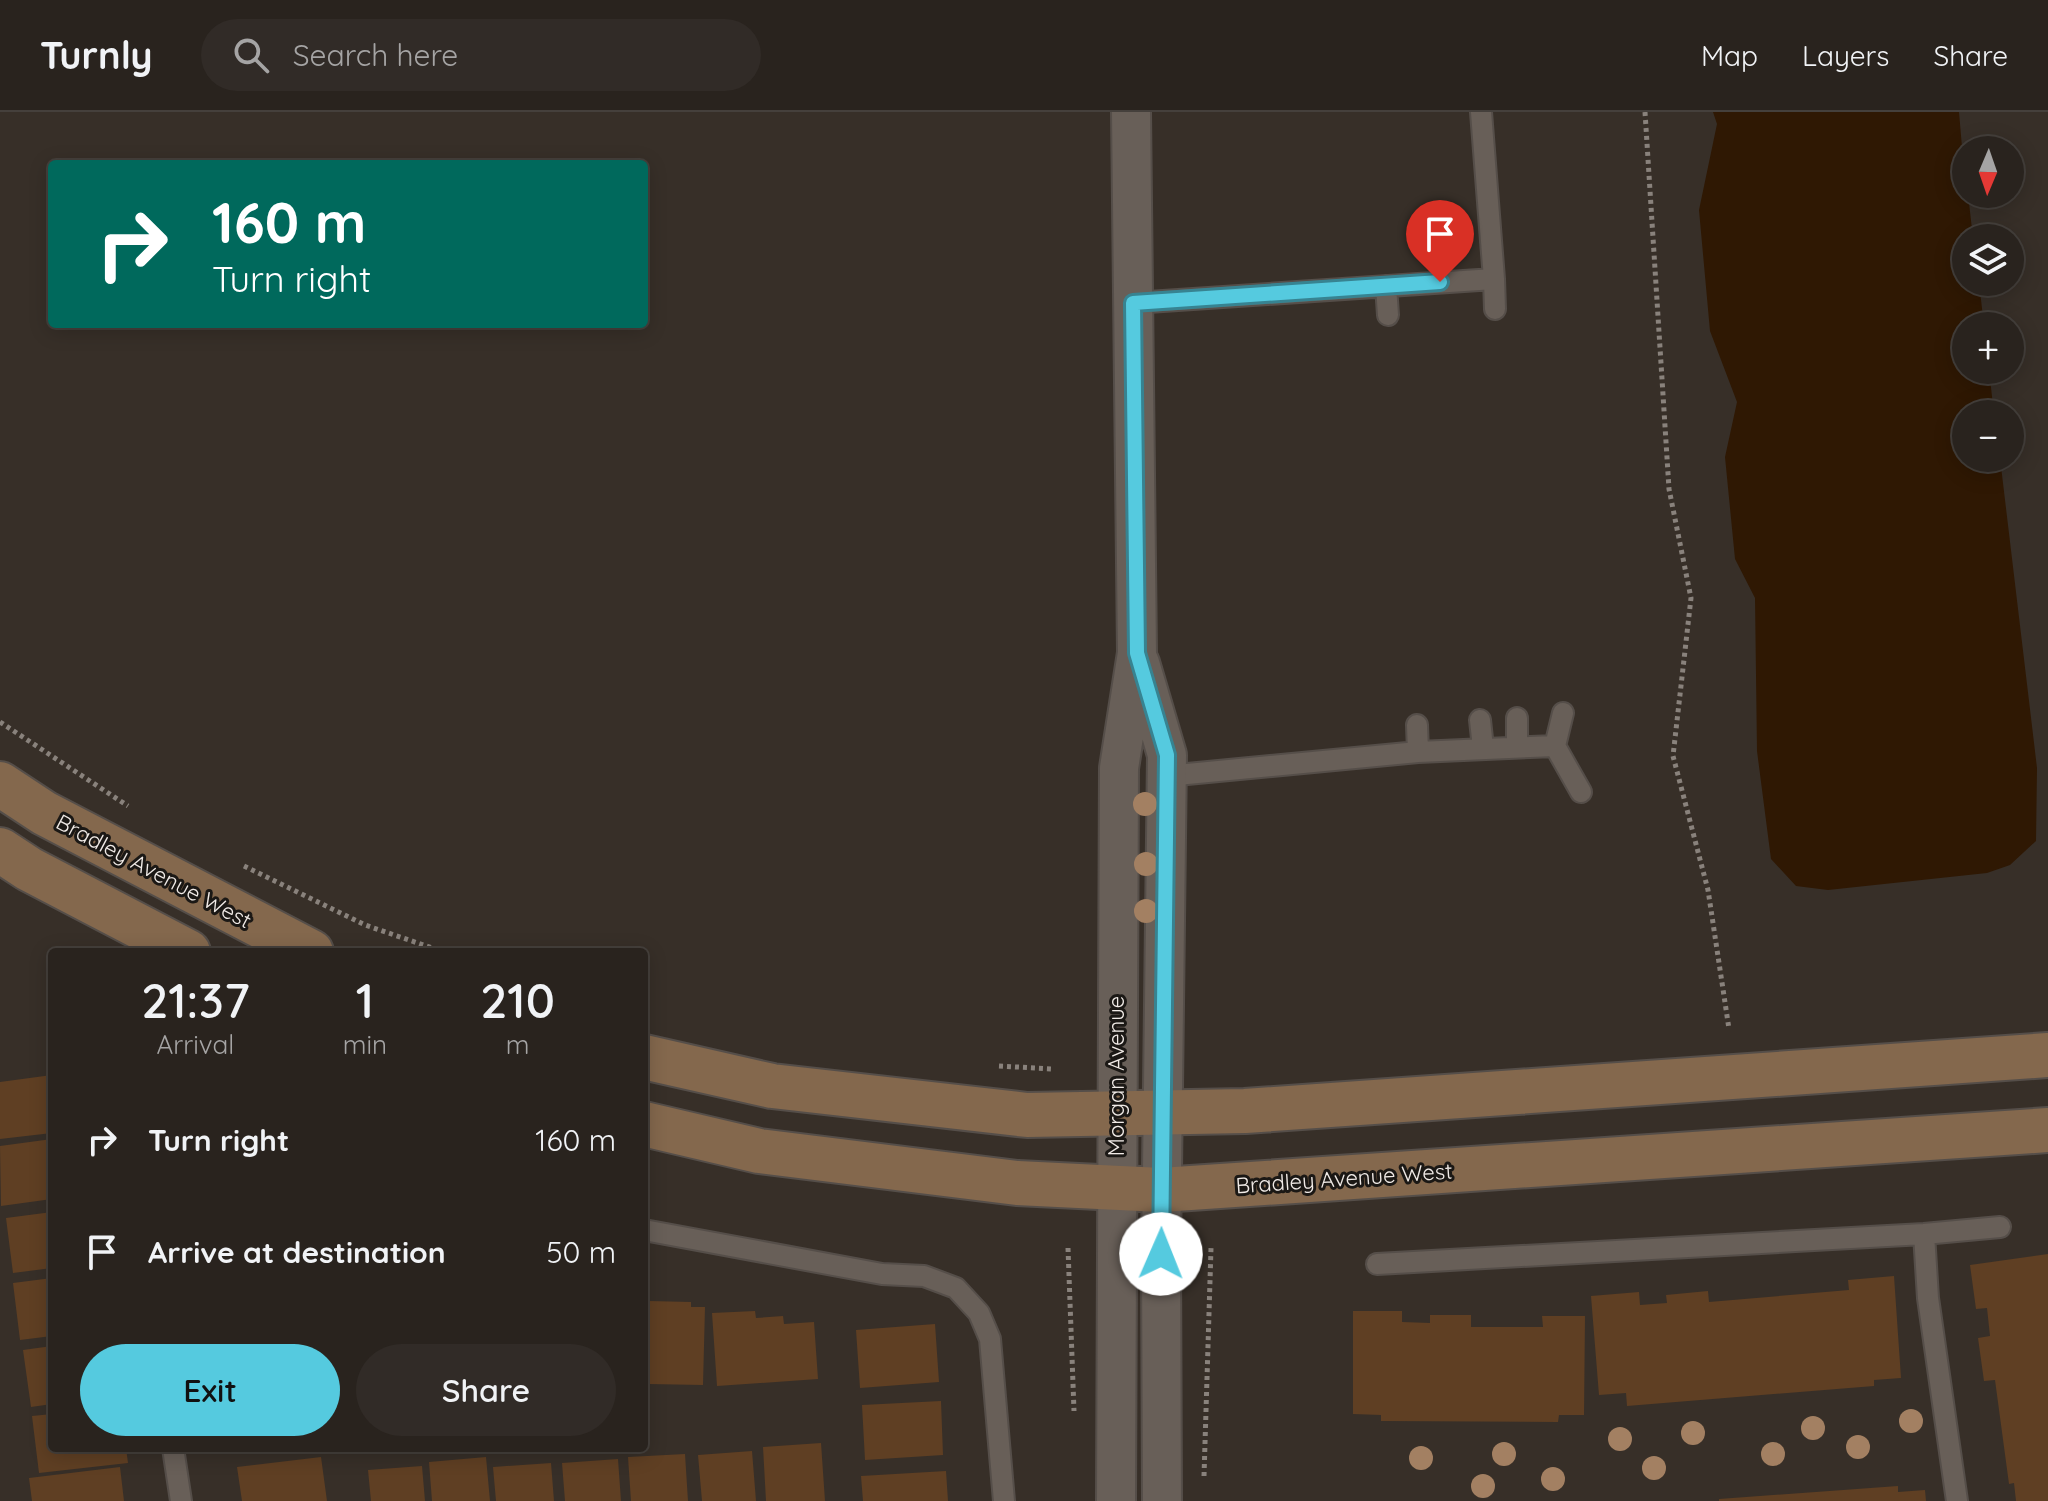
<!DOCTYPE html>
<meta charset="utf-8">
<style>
:root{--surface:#29231e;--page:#312b27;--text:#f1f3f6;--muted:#a5a4a4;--line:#45403c;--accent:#55cadf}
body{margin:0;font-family:Quicksand,sans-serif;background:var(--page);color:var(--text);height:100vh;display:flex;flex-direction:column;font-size:30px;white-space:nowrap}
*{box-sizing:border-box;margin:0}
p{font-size:26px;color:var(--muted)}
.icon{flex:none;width:44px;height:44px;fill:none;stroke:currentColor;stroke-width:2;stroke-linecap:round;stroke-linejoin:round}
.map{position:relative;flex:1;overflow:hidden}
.details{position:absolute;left:48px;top:836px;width:600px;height:504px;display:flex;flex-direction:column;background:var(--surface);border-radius:8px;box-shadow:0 4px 20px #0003,0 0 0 2px var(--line)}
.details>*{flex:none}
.hud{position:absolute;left:48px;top:48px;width:600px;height:168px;border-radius:8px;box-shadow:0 4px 20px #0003,0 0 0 2px var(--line);background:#00695c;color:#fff;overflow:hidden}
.needle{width:52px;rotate:182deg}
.tools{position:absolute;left:1952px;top:24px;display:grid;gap:16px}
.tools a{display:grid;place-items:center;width:72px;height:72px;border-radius:50%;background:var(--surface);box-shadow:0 4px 20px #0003,0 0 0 2px var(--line);font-size:40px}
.pin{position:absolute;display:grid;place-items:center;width:68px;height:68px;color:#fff;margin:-82px -34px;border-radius:50% 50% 50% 0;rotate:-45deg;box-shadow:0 0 8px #0007}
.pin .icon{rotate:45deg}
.me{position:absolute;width:88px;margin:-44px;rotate:1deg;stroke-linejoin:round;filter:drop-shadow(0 0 6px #0008)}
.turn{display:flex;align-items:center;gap:28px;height:168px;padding:0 32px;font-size:36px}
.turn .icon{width:104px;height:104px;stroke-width:2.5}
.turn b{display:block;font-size:56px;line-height:68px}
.eta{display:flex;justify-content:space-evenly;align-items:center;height:136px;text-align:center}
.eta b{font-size:48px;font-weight:600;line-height:56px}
.cta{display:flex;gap:16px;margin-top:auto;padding:16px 32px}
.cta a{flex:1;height:92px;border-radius:48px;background:var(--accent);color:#111;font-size:32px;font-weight:600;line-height:92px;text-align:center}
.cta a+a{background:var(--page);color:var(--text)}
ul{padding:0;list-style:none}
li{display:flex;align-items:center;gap:24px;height:112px;padding:0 32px}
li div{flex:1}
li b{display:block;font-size:30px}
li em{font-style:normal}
header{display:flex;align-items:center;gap:48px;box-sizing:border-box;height:112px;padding:0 40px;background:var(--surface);border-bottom:2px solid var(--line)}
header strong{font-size:38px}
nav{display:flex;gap:44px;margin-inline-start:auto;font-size:28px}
.search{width:560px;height:72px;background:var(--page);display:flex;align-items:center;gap:20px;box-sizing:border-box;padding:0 28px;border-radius:44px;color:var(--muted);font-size:30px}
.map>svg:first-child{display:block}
</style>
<header>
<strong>Turnly</strong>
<div class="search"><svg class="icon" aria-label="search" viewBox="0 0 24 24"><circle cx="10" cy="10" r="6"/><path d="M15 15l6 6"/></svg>Search here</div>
<nav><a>Map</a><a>Layers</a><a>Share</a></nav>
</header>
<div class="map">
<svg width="2048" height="1389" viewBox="0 0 2048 1389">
<rect width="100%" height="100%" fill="#372f28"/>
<path fill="#2f1803" d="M1713,0H1959L1966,82H1968L1973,126H1966V170H1979L1984,214H1966V258H1989L1994,302H1966V346H2000L2037,656L2036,729L2010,753L1987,761L1828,778L1796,774L1771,747L1757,639L1755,486L1735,447L1725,345L1737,290L1710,219L1699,98L1717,12Z"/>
<path fill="#5f3f23" d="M52,963V1021L0,1027V970Z
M52,1027V1087L1,1094L0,1034Z
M52,1100V1156L13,1161L6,1106Z
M2048,1142V1389H2016L2014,1371L2009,1372L1995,1268L1984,1269L1978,1226L1990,1224L1987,1196L1976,1197L1970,1153Z
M1894,1164L1901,1266L1874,1268V1274L1627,1294L1626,1281L1599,1283L1591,1184L1639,1180L1640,1193L1667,1191L1666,1183L1708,1179L1709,1190L1849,1178L1848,1168Z
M52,1166V1224L20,1228L13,1171Z
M649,1189L691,1190V1195H705L703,1273L648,1272Z
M755,1199L756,1206L783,1204L784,1212L814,1210L818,1267L717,1274L712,1201Z
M1353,1199H1402V1210L1430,1211V1203H1471V1215H1543L1542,1204H1585L1584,1303H1559L1558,1310L1381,1309V1303L1353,1302Z
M935,1212L939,1270L860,1276L856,1218Z
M52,1234V1292L31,1295L23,1238Z
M941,1289L943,1343L865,1348L862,1293Z
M52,1302V1336H126L128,1351L39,1361L32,1304Z
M821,1331L825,1389H766L763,1335Z
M246,1336H274V1338L247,1342Z
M752,1339L756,1389H702L698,1343Z
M685,1342L688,1389H631L628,1345Z
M321,1345L327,1389H242L237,1355Z
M486,1345L490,1389H432L429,1350Z
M618,1347L621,1389H565L562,1351Z
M551,1351L554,1389H496L493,1355Z
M422,1354L425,1389H371L368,1358Z
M120,1355L124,1389H32L29,1366Z
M946,1359L948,1389H863L861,1364Z
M1898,1374V1380L1925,1378L1926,1389H1719V1387Z"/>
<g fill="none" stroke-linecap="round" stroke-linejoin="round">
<g stroke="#554e49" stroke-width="24">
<path id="service" d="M1494,167L1495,197
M1386,174L1388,203
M1133,191L1494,167L1481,0
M1517,606V635
M1480,608L1483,636
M1417,613L1418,640
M1555,634L1563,601
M1166,664L1418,640L1555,634L1581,680
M644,1118L882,1162L924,1164L956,1176L979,1201L990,1227L1004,1389
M1924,1122L1928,1186L1957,1389
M1377,1152L1924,1122L2000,1115
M173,1336L181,1389"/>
</g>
<g stroke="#554e49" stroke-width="42">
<path id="minor" d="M1140,551L1167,643L1161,1142L1162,1389
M1116,1389L1119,656L1137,541L1131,0"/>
</g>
<g stroke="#554e49" stroke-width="48">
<path id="secondary" d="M0,672L44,701L311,840
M0,738L29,757L188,840
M644,945L772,974L1027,1003L1245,999L2048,943
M644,1012L759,1039L1017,1071L1161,1078L2048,1018"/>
</g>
<path stroke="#89827c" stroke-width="5" stroke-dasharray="4 4" stroke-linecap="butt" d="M1645,0L1669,377L1691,486L1673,644L1708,778L1729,917
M0,610L128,694
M244,754L365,813L444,840
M999,954L1053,957
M1068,1136L1074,1299
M1204,1364L1211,1136"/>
<use href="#service" stroke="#685f58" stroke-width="20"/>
<use href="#minor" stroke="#685f58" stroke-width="38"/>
<use href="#secondary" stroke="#84684d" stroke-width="44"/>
</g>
<g fill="#a38062">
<circle cx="1145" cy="692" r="12"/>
<circle cx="1146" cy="752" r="12"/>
<circle cx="1146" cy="799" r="12"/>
<circle cx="1911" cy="1309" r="12"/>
<circle cx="1813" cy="1316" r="12"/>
<circle cx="1693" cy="1321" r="12"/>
<circle cx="1620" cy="1327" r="12"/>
<circle cx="1858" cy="1335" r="12"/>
<circle cx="1504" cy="1342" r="12"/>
<circle cx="1773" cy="1342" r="12"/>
<circle cx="1421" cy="1346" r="12"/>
<circle cx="1654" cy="1356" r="12"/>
<circle cx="1553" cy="1367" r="12"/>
<circle cx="1483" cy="1374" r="12"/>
</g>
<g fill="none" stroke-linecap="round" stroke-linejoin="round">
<g stroke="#378391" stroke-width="20">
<path id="route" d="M1161,1142L1167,643L1137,541L1133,191L1440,170"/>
</g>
<use href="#route" stroke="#55cadf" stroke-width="14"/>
</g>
<g text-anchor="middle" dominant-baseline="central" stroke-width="6" stroke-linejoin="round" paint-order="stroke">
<g font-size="22" fill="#f1ebe7" stroke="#1b1815">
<text transform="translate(154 759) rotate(28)">Bradley Avenue West</text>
<text transform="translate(1116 964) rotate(-90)">Morgan Avenue</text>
<text transform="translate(1344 1066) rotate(-4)">Bradley Avenue West</text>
</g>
</g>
</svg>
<div class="tools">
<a><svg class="needle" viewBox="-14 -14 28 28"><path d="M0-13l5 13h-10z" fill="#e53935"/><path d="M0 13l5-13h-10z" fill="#a5a4a4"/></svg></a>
<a><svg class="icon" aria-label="layers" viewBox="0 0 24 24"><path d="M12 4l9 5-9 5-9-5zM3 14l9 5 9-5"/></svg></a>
<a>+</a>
<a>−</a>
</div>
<div class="pin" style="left:1440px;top:170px;background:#d93025"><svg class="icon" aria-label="arrive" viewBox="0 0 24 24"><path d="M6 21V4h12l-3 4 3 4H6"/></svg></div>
<svg class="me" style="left:1161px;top:1142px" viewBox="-20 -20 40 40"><circle r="19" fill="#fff"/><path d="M0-13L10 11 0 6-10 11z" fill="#55cadf"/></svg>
<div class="hud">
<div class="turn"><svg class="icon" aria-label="right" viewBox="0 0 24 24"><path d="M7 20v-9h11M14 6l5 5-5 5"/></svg><div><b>160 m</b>Turn right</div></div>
</div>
<section class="details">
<div class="eta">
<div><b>21:37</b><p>Arrival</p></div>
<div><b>1</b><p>min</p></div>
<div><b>210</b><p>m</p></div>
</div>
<ul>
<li><svg class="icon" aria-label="right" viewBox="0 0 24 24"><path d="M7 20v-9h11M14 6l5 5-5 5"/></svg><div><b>Turn right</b></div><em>160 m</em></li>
<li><svg class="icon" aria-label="arrive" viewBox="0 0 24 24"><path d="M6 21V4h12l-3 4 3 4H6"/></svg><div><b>Arrive at destination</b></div><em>50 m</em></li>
</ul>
<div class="cta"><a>Exit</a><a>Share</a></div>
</section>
</div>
